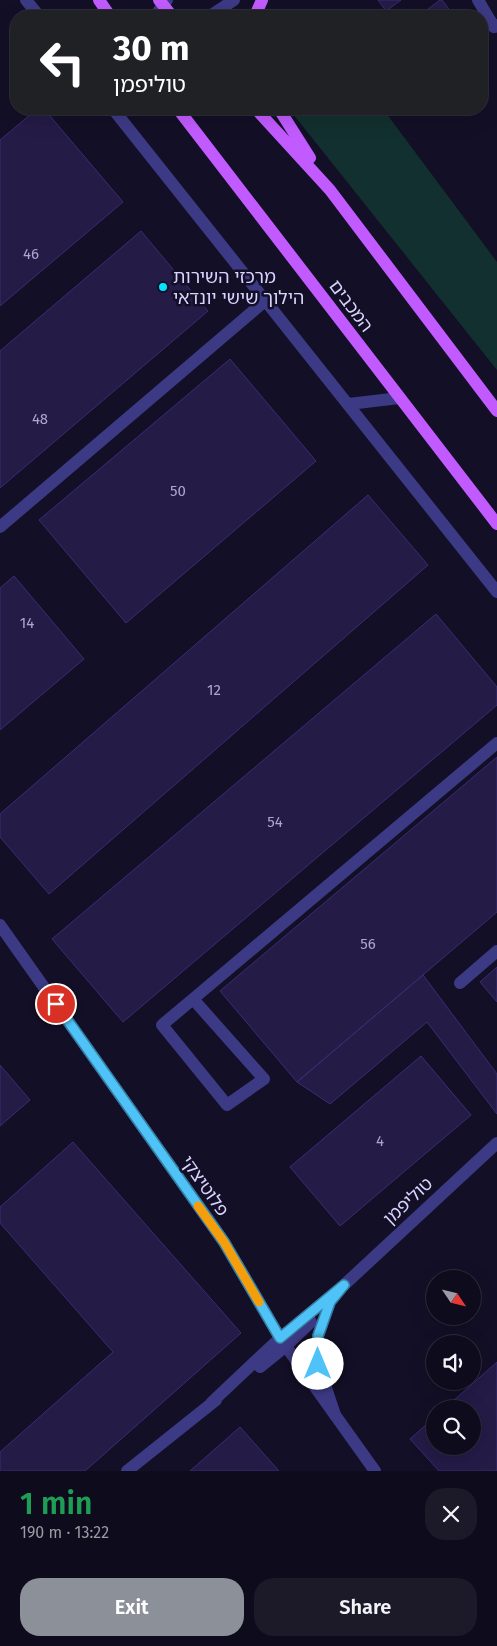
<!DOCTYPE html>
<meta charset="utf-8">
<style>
:root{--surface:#0e0b1c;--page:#1c1929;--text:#f1f3f6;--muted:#9b9ba3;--line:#2e2b3b;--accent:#8c9099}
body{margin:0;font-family:"Fira Sans","Noto Sans Hebrew",sans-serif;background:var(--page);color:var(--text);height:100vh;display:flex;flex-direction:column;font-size:19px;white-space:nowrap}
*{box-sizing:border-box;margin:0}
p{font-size:16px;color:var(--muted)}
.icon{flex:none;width:28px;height:28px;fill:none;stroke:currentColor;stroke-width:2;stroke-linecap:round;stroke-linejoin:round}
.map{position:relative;height:1471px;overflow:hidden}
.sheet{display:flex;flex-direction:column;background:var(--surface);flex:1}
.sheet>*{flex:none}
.top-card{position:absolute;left:10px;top:10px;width:478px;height:105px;border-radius:20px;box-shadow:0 5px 20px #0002,0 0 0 1px var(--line);background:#202124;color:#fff;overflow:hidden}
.needle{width:32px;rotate:125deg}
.controls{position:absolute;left:426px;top:1270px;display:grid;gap:10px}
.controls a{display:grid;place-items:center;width:55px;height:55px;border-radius:50%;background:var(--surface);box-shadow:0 5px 20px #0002,0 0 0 1px var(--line);font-size:25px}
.pin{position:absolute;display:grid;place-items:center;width:42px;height:42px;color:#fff;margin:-21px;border:2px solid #fff;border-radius:50%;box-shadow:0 1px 5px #0007}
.me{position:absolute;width:55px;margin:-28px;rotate:0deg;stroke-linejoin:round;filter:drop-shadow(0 0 4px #0008)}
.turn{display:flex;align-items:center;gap:18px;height:105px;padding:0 20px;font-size:22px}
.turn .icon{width:65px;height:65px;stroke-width:2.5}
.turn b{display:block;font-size:35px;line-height:42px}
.round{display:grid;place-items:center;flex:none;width:52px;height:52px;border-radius:20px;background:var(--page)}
.overview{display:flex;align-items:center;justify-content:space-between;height:85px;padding:0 20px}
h1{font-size:30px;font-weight:600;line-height:38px;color:#1e9e55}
.button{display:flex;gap:10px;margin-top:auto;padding:10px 20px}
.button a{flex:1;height:58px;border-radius:20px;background:var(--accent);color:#fff;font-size:20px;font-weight:600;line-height:58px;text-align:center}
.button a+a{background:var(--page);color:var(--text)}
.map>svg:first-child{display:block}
</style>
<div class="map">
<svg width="497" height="1471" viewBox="0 0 497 1471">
<rect width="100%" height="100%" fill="#130f26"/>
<path fill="#12302f" d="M289,109H383L497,262V370Z"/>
<path fill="#241b47" stroke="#3b2d73" d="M378,0H401L386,11Z
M440,0H442L454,16H419Z
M37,109H44L123,202L0,306V140Z
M141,231L208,311L0,488V351Z
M230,359L316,461L126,623L39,520Z
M368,495L428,565L49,894L0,837V814Z
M14,576L84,659L0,730V588Z
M436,614L497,687V705L123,1022L52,939Z
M497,757V912L297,1082L220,991Z
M497,967V1002L480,982Z
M423,975L497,1074V1114L427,1022L330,1104L297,1082Z
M421,1056L471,1115L340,1226L290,1167Z
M0,1065L30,1100L0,1126Z
M73,1142L241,1333L85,1471H0V1452L113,1352L0,1223V1207Z
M497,1362V1471H439L410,1439L435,1417V1446H472V1409H444Z
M240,1427L279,1471H190Z"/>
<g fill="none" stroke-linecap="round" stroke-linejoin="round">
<path stroke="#3d3a85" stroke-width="12" d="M26,0L39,16
M478,0L494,27
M113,109L497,592
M349,404L399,398
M0,527L266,300
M460,983L497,951
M193,999L264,1079L227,1105L162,1025L193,999L497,743"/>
<path stroke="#3d3a85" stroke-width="12" d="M494,27L497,25
M0,925L224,1242L280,1338L375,1471"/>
<path stroke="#3d3a85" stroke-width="12" d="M155,16L167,0
M210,16L234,0
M330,1302L318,1336V1364L335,1415
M260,1367L286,1346L311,1322
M211,1403L280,1338L344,1285L497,1143
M127,1471L216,1400"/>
<path stroke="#c25bff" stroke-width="12" d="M99,0L110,16
M159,0L172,16
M255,16L262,0
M178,109L497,524
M256,109L330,190L497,411
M279,109L310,158"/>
</g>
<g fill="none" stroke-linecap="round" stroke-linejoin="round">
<g stroke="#337fa1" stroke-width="12">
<path id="route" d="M56,1004L224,1242L280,1338L344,1285L330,1302L318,1336V1364"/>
</g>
<use href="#route" stroke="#4fc3f7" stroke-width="9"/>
<path stroke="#f59e0b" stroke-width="9" d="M198,1206L224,1242L259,1302"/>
</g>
<circle fill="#00e5ff" stroke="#130f26" stroke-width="2" cx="163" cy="287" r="5"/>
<g text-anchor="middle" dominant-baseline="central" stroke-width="5" stroke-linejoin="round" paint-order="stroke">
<g font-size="15" fill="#aca6d1">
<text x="31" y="254">46</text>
<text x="40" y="419">48</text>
<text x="178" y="491">50</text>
<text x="27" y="623">14</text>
<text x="214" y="690">12</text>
<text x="275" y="822">54</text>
<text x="368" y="944">56</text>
<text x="380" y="1141">4</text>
</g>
<g font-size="18" fill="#d9d4ff" stroke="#130f26" text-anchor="start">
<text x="173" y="277">מרכזי השירות<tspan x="173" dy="21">הילוך שישי יונדאי</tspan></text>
</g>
<g font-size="18" fill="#d9d4ff" stroke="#130f26">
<text transform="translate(351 306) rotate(53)">המכבים</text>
<text transform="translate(205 1186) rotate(55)">פלוטיצקי</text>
<text transform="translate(408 1201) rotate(-43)">טוליפמן</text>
</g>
</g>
</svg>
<div class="controls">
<a><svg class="needle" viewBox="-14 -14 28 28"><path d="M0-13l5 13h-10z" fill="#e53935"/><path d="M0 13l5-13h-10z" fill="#9b9ba3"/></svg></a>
<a><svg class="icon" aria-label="sound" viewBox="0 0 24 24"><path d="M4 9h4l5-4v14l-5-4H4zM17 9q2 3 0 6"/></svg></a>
<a><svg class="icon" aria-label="search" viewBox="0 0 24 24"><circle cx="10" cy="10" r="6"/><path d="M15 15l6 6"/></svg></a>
</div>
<div class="pin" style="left:56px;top:1004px;background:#d93025"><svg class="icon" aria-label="arrive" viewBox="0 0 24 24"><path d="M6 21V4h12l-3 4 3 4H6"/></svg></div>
<svg class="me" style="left:318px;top:1364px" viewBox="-20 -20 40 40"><circle r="19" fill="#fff"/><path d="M0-13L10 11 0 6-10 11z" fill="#4fc3f7"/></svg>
<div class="top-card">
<div class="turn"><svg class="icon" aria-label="left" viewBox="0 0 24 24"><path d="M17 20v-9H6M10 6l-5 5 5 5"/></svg><div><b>30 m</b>טוליפמן</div></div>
</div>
</div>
<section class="sheet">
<div class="overview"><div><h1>1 min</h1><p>190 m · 13:22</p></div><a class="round"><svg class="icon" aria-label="close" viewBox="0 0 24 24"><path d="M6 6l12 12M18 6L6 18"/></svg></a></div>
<div class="button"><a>Exit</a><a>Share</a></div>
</section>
